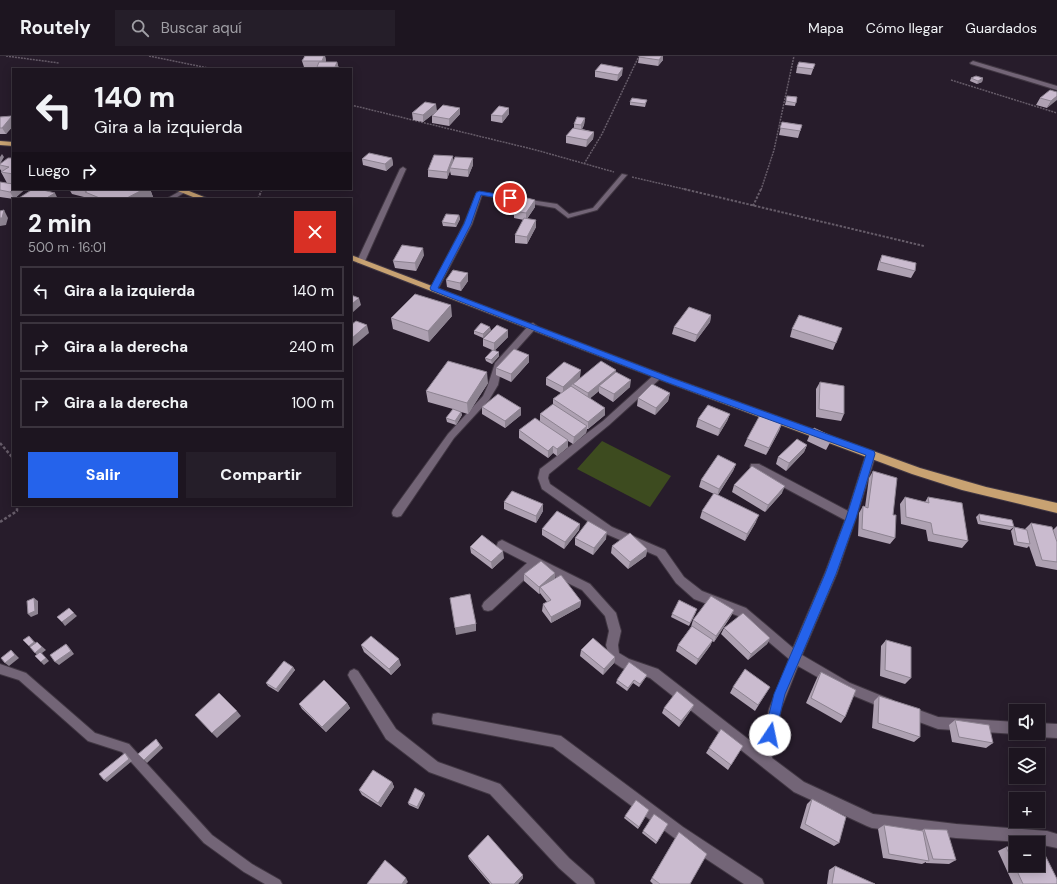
<!DOCTYPE html>
<html lang="es">
<meta charset="utf-8">
<style>
:root{--surface:#1d1520;--page:#251e29;--text:#f1f3f6;--muted:#a09fa5;--line:#3b343e;--accent:#2563eb}
body{margin:0;font-family:"DM Sans",sans-serif;background:var(--page);color:var(--text);height:100vh;display:flex;flex-direction:column;font-size:15px;white-space:nowrap}
*{box-sizing:border-box;margin:0}
p{font-size:13px;color:var(--muted)}
.icon{flex:none;width:22px;height:22px;fill:none;stroke:currentColor;stroke-width:2;stroke-linecap:round;stroke-linejoin:round}
.map{position:relative;flex:1;overflow:hidden}
.details{position:absolute;left:12px;top:142px;width:340px;height:308px;display:flex;flex-direction:column;background:var(--surface);border-radius:0px;box-shadow:0 2px 10px #0003,0 0 0 1px var(--line)}
.details>*{flex:none}
.guide{position:absolute;left:12px;top:12px;width:340px;height:122px;border-radius:0px;box-shadow:0 2px 10px #0003,0 0 0 1px var(--line);background:#1d1520;color:var(--text);overflow:hidden}
.fabs{position:absolute;left:1009px;top:648px;display:grid;gap:8px}
.fabs a{display:grid;place-items:center;width:36px;height:36px;border-radius:0px;background:var(--surface);box-shadow:0 2px 10px #0003,0 0 0 1px var(--line);font-size:20px}
.pin{position:absolute;display:grid;place-items:center;width:34px;height:34px;color:#fff;margin:-17px;border:2px solid #fff;border-radius:50%;box-shadow:0 1px 4px #0007}
.me{position:absolute;width:44px;margin:-22px;rotate:11deg;stroke-linejoin:round;filter:drop-shadow(0 0 3px #0008)}
.turn{display:flex;align-items:center;gap:14px;height:84px;padding:0 16px;font-size:18px}
.turn .icon{width:52px;height:52px;stroke-width:2.5}
.turn b{display:block;font-size:28px;line-height:34px}
.then{display:flex;align-items:center;height:38px;padding:0 16px;background:#0003;gap:8px;font-size:15px}
.round{display:grid;place-items:center;flex:none;width:42px;height:42px;border-radius:0px;background:var(--page)}
.head{display:flex;align-items:center;justify-content:space-between;height:68px;padding:0 16px}
h1{font-size:24px;font-weight:800;line-height:30px}
.action{display:flex;gap:8px;margin-top:auto;padding:8px 16px}
.action a{flex:1;height:46px;border-radius:0px;background:var(--accent);color:#fff;font-size:16px;font-weight:800;line-height:46px;text-align:center}
.action a+a{background:var(--page);color:var(--text)}
ul{padding:0;list-style:none}
li{display:flex;align-items:center;gap:12px;height:50px;margin:0 8px 6px;padding:0 8px;border:2px solid var(--line);border-radius:0px}
li div{flex:1}
li b{display:block;font-size:15px}
li em{font-style:normal}
header{display:flex;align-items:center;gap:24px;box-sizing:border-box;height:56px;padding:0 20px;background:var(--surface);border-bottom:1px solid var(--line)}
header strong{font-size:19px}
nav{display:flex;gap:22px;margin-inline-start:auto;font-size:14px}
.search{width:280px;height:36px;background:var(--page);display:flex;align-items:center;gap:10px;box-sizing:border-box;padding:0 14px;border-radius:0px;color:var(--muted);font-size:15px}
.map>svg:first-child{display:block}
</style>
<header>
<strong>Routely</strong>
<div class="search"><svg class="icon" aria-label="search" viewBox="0 0 24 24"><circle cx="10" cy="10" r="6"/><path d="M15 15l6 6"/></svg>Buscar aquí</div>
<nav><a>Mapa</a><a>Cómo llegar</a><a>Guardados</a></nav>
</header>
<div class="map">
<svg width="1057" height="828" viewBox="0 0 1057 828">
<rect width="100%" height="100%" fill="#271c2b"/>
<path fill="#3d4b1f" d="M602,385L671,420L650,451L577,413Z"/>
<g fill="none" stroke-linecap="round" stroke-linejoin="round">
<g stroke="#413743" stroke-width="2">
<path id="service" d="M0,608L26,617L95,677L129,688L212,779L252,808L280,824L282,828H265L244,816L204,787L122,696L88,685L19,624L0,618Z"/>
</g>
<g stroke="#413743" stroke-width="2">
<path id="minor" d="M973,5L1057,30V34L971,8L970,7Z
M403,111L406,113L365,205L361,207H358L357,205L400,113Z
M622,118L627,119L597,154L568,162L555,152L482,139L472,168L438,233L434,235L430,233L464,168L477,136L557,148L569,158L593,152Z
M182,134L187,135L174,143H166Z
M533,267L537,270L536,272L502,310L498,329L489,344L454,382L401,460L397,461L393,460L392,457L393,454L448,378L483,340L488,329L495,307L530,268Z
M658,317L661,318L662,320L661,322L609,369L549,418L548,422L550,428L612,471L665,494L684,521L702,535L746,552L793,592L825,517L845,464L751,414L750,411L751,408H759L848,455L866,398L868,395H874L876,398L856,462L837,517L802,599L850,627L892,644L894,648L892,652L888,654L842,635L798,610L781,653L772,702L804,726L873,758L956,768L1047,775L1057,778V792L1038,788V787L956,782L872,772L867,770L794,736L650,622L622,612L610,604L606,589L609,575L605,560L582,534L537,512L492,554L488,555L484,554L482,550L484,546L527,507L498,492L497,489L498,486L502,484L590,528L616,557L621,575L618,589L619,597L629,603L658,613L761,693L769,653L789,603L738,560L694,543L676,527L657,500L604,477L542,433L538,422L540,413L603,365L655,318Z
M354,613L358,615L396,673L438,706L500,728L569,802L593,823L595,828H577L559,812L490,738L429,716L386,683L350,623L348,619L350,615Z
M908,650L938,661L1016,666V677H1020L1016,678L938,673L903,660L902,656L903,652Z
M438,657L561,680L683,771L762,823L764,828H744L673,781L553,691L438,669L433,668L432,663L433,658Z
M1038,667L1057,668V682L1038,681L1033,679V677H1038Z"/>
</g>
<g stroke="#413743" stroke-width="2">
<path id="trunk" d="M0,85L13,86V90L0,89Z
M173,133H184L209,143H198Z
M351,199L672,322L920,412L986,431L1057,447V457L962,434L912,418L666,326L351,204Z"/>
</g>
<path stroke="#665c69" stroke-width="1.5" stroke-dasharray="2 1" stroke-linecap="butt" d="M6,0L59,7
M149,0L213,13
M951,24L1057,57
M351,49L536,94L614,116
M584,108L602,78L639,0
M632,121L688,134
M761,134L774,94L794,0"/>
<path stroke="#665c69" stroke-width="2" stroke-dasharray="2.5 1.5" stroke-linecap="butt" d="M684,133L924,190
M258,143L262,133
M753,150L761,133"/>
<path stroke="#665c69" stroke-width="2.5" stroke-dasharray="3 2" stroke-linecap="butt" d="M0,387L13,402
M0,466L17,455V449"/>
<use href="#service" fill="#736577" fill-rule="evenodd"/>
<use href="#minor" fill="#736577" fill-rule="evenodd"/>
<use href="#trunk" fill="#c8a272" fill-rule="evenodd"/>
</g>
<path fill="#aea1b2" d="M305,0H325L326,5L325,6H337L339,13H317V11H304L302,5Z
M639,1L663,4L658,10L638,7Z
M815,8L811,19L796,17L797,11Z
M595,15L622,19L617,25L595,21Z
M971,22H983L982,26L977,28L970,25Z
M1057,36L1047,52L1036,49L1040,42Z
M787,40L797,41L795,50L785,49Z
M647,44L646,47L645,51L630,49V46Z
M460,52V58L449,70L432,67V60Z
M509,52V58L502,67L491,65V59Z
M437,55L423,66L413,64L412,57Z
M12,60L13,70L6,78H0V61Z
M585,62L584,69L582,73L594,76L593,83L586,91L566,87V80L574,72V68Z
M782,66L802,69L798,82L779,79Z
M453,100V105L473,109L468,121L451,119L450,115L447,123L428,121V114Z
M13,102V127H7L1,116H2L0,113V108Z
M392,102L393,109L386,115L363,109L362,103Z
M0,126L23,135L14,143L0,141Z
M69,133H150L153,141L149,143H89L88,142L72,138Z
M535,144V151L527,163L536,171L527,188L515,187V179L524,164L514,162V155Z
M459,159L460,163L456,171L443,170L442,166Z
M424,199L416,215L395,212L393,205Z
M882,199L915,215L911,222L877,214L879,206Z
M468,217V225L461,235L447,231L446,224Z
M711,259L710,266L695,286L672,278L674,271Z
M452,260L429,286L393,273L391,262Z
M842,272L833,294L790,281L792,273Z
M491,274L483,282L474,278V275Z
M508,274V281L495,294L499,300L492,308L486,305L485,302L492,294L483,290V283Z
M529,299V306L511,326L496,319V312Z
M616,314L615,316L630,331L613,346L599,337V335L590,342L605,359L588,373H587L586,377L573,388L568,385V391L557,400L553,397L548,402L519,382V374L540,365V358L553,349V343L561,337L546,329V322L580,321L573,328Z
M820,326L844,358L841,365L816,361V333Z
M488,327L468,358L461,356L462,359L456,369L447,366L446,362L453,353L428,346L426,335Z
M670,337L668,345L655,359L637,350L638,342Z
M482,351L521,359L505,372L482,358Z
M730,358L727,365L718,380L696,371L698,363Z
M782,367L779,375L766,399L744,390L747,383Z
M810,378L833,381L826,394L807,385Z
M807,389L804,396L786,415L776,408L778,401Z
M736,408L733,415L718,439L756,466L745,485L700,462L702,455L714,438L699,431L701,424Z
M873,415L893,459L895,482L890,488L858,480L859,457L863,450L865,451L869,422Z
M734,429L782,437L765,456L732,436Z
M905,441L925,446L928,441L968,485L962,492L928,485L926,474L901,468L900,448Z
M504,446L543,455L536,467L504,453Z
M979,458L1014,471L1010,474L978,468L976,461Z
M1031,467L1053,474L1057,470V514L1036,510L1029,490L1027,492L1014,489L1011,475L1014,471L1025,473Z
M580,468L579,474L564,493L542,479V473Z
M575,482L606,483L593,499L575,489Z
M612,490L647,493L646,500L628,513L611,497Z
M470,491L504,502L492,513L471,497Z
M524,518L555,522L581,545L580,551L551,567L542,555L543,548L547,546L540,537L539,538L524,525Z
M734,554L731,560L714,586L712,585L710,590L696,609L676,595L678,589L691,571L693,564Z
M696,556L689,570L671,561L672,558Z
M724,572L770,582L767,588L748,604L721,578Z
M886,584L911,622L905,628L880,620L881,590Z
M361,589L401,609L391,619L364,596Z
M581,594L615,601L614,607L603,619L580,600Z
M293,611L295,614L278,636L268,630L266,627Z
M821,616L845,661L841,667L806,647L817,622Z
M647,619L646,621L639,631L633,627L627,635L616,627L617,624Z
M733,631H770L755,655L730,637Z
M879,640L920,681L914,686L872,672L874,645Z
M347,647L350,652L326,676L302,653L299,648Z
M694,649L691,654L679,671L662,657L664,652Z
M955,664L993,687L986,692L952,686L949,669Z
M743,690L728,714L706,697L709,692Z
M392,726L394,731L381,751L362,739L359,734Z
M425,739L418,753L409,749L408,747Z
M812,743L839,787L834,790L800,772L807,748Z
M648,756L638,773L624,762L625,760Z
M668,768L656,788L642,777L643,775Z
M884,769L921,775L924,773L956,804L949,808L926,807V806L922,808L883,802L878,773Z
M679,776L690,828H653L650,825Z
M1006,791L1057,828H1013L998,795Z
M468,800L523,819V822L518,828H490L469,803Z
M835,810L875,828H827L829,814Z"/>
<path fill="#8d8391" d="M324,0H325L326,5L323,11L322,5Z
M662,0H663V4L658,10L659,4Z
M337,6L339,13H335V11Z
M623,12L622,19L617,25L618,19Z
M983,22L982,26L977,28L978,25Z
M1057,40V44L1047,52L1051,45Z
M436,48L437,55L423,66V59Z
M460,52V58L449,70V63Z
M509,52V58L502,67V60Z
M12,60L13,70L6,78L2,72Z
M585,62L584,69L581,75V69Z
M594,76L593,83L586,91L587,84Z
M2,98L4,101L0,108V101Z
M453,100V107L450,112V115L447,123V116Z
M392,102L393,109L386,115L385,108Z
M473,102V109L468,121V114Z
M13,133H22L23,135L14,143L10,136Z
M144,133H150L153,141L149,143H125Z
M55,137L58,143H45Z
M535,144V151L526,164V157Z
M4,154L8,162L6,169L0,170V162Z
M459,159L460,163L456,171L455,168Z
M536,164V171L527,188V181Z
M423,192L424,199L416,215L415,207Z
M468,217V225L461,235L460,227Z
M359,242L361,249L352,257L351,249Z
M451,249L452,260L429,286L428,275Z
M711,259L710,266L695,286L697,279Z
M367,269L369,277L351,292V283Z
M490,271L491,274L483,282V278Z
M508,274V281L494,295V287Z
M499,296V300L492,308L491,304Z
M529,299V306L511,326V318Z
M581,314L580,321L563,338V331Z
M616,314L615,321L599,330V335L587,345L588,337Z
M487,316L488,327L468,358L467,347Z
M631,324L630,331L613,346L614,338Z
M670,337L668,345L655,359L656,352Z
M521,352V359L505,372V365Z
M605,352V359L588,373V366Z
M461,356L462,359L456,369L455,365Z
M730,358L727,365L718,380L720,373Z
M782,367L779,375L766,399L769,392Z
M587,370L586,377L573,388L574,381Z
M568,384V391L557,400V393Z
M807,389L804,396L786,415L789,407Z
M553,390V397L548,402V395Z
M736,408L733,415L717,440L719,433Z
M785,430L782,437L765,456L768,449Z
M543,448V455L536,467V460Z
M759,459L756,466L745,485L747,478Z
M580,468L579,474L564,493L565,486Z
M607,476L606,483L593,499L594,492Z
M647,493L646,500L628,513L630,506Z
M503,495L504,502L492,513L491,506Z
M555,517V524L540,531V537L539,538V531Z
M34,542L38,545V558L31,561L28,558Z
M581,545L580,551L551,567V561Z
M734,554L731,560L714,586L716,580Z
M74,557L77,560L65,570L62,566Z
M476,568V575L456,579L455,572Z
M29,580L38,589L32,593L29,590Z
M770,582L767,588L748,604L751,598Z
M713,584L710,590L696,609L698,603Z
M37,586L46,594L42,597L49,605L44,609L41,606L39,600L35,597Z
M66,588L69,591L74,598L59,609L55,606Z
M11,594L19,602L9,610L5,607Z
M615,601L614,607L603,619L604,613Z
M399,603L401,609L391,619L389,613Z
M293,611L295,614L278,636L276,633Z
M647,619L646,621L639,631L640,628Z
M634,624L633,627L627,635L628,632Z
M347,647L350,652L326,676L322,671Z
M694,649L691,654L679,671L681,665Z
M237,655L241,660L217,682L212,677Z
M156,683L163,692L147,707L144,704Z
M125,697L128,700L132,705L107,726L104,724Z
M392,726L394,731L381,751L378,747Z
M424,737L425,739L418,753L417,751Z
M523,819V822L518,828H514Z
M406,822L408,826L406,828H402Z"/>
<path fill="#cabbcf" stroke="#8d8391" d="M305,0H324L322,5H302Z
M640,0H662L659,4L639,1Z
M319,6H337L335,11H317Z
M799,6L815,8L813,13L797,11Z
M601,8L623,12L618,19L595,15Z
M976,20L983,22L978,25L971,22Z
M1050,34L1057,36V40L1051,45L1040,42Z
M787,40L797,41L796,47L786,45Z
M632,42L647,44L645,48L630,46Z
M425,46L436,48L423,59L412,57Z
M443,49L460,52L449,63L432,60Z
M499,50L509,52L502,60L491,59Z
M12,60L2,72H0V61Z
M577,61L585,62L581,69L574,68Z
M782,66L802,69L800,75L780,72Z
M573,72L594,76L587,84L566,80Z
M369,97L392,102L385,108L362,103Z
M434,99L453,100L447,116L428,114Z
M455,101L473,102L468,114L450,112Z
M8,102H13V118L1,116L9,111L0,109V108Z
M0,126L13,128V133L10,136L0,134Z
M33,133H39L55,137L45,143H26L19,142Z
M78,133H89L86,135Z
M90,133H144L125,143H102L85,136Z
M523,141L535,144L526,157L514,155Z
M4,154L2,162H0V155Z
M446,158L459,159L455,168L442,166Z
M524,162L536,164L527,181L515,179Z
M402,189L423,192L415,207L393,205Z
M882,199L916,207L915,215L880,206Z
M453,214L468,217L460,227L446,224Z
M415,238L451,249L428,275L391,262Z
M351,239L359,242L351,249Z
M689,251L711,259L697,279L674,271Z
M799,259L842,272L836,287L792,273Z
M356,265L367,269L351,283V269Z
M481,267L490,271L483,278L474,275Z
M497,269L508,274L494,287L483,283Z
M514,293L529,299L511,318L496,312Z
M493,294L499,296L491,304L485,302Z
M448,305L487,316L467,347L426,335Z
M601,305L616,314L588,337L573,328Z
M564,306L581,314L563,331L546,322Z
M616,316L631,324L614,338L599,330Z
M820,326L844,330V358L819,353Z
M652,328L670,337L656,352L638,342Z
M571,330L605,352L588,366L553,343Z
M498,338L521,352L505,365L482,351Z
M553,348L587,370L574,381L540,358Z
M708,349L730,358L720,373L698,363Z
M453,353L461,356L455,365L446,362Z
M760,359L782,367L769,392L747,383Z
M535,362L568,384L557,393L553,390L548,395L519,374Z
M814,372L833,381L829,386L810,378Z
M797,383L807,389L789,407L778,401Z
M718,399L736,408L719,433L701,424Z
M752,410L785,430L768,449L734,429Z
M873,415L897,422L893,459H896L895,482L862,473L863,450L868,452Z
M512,435L543,448L536,460L504,446Z
M714,437L759,459L747,478L702,455Z
M905,441L929,447L928,441L962,447L968,485L933,478L931,467L906,461Z
M557,455L580,468L565,486L542,473Z
M979,458L1012,464L1014,471L980,465Z
M588,465L607,476L594,492L575,482Z
M1031,467L1052,471L1057,486V506L1042,504Z
M1014,471L1027,474L1030,488L1017,486Z
M630,477L647,493L630,506L612,490Z
M482,479L503,495L491,506L470,491Z
M541,505L555,517L539,531L524,518Z
M561,519L581,545L551,561L543,548L551,544L540,531Z
M470,538L476,568L455,572L450,542Z
M711,540L734,554L716,580L693,564Z
M34,542L35,555L28,558L27,545Z
M679,544L697,553L690,567L672,558Z
M69,552L74,557L62,566L57,561Z
M743,557L770,582L751,598L724,572Z
M692,570L713,584L698,603L678,589Z
M29,580L34,586L29,590L23,584Z
M371,580L399,603L389,613L361,589Z
M593,582L615,601L604,613L581,594Z
M886,584L911,591V622L885,614Z
M37,586L42,591L35,597L30,591Z
M66,588L71,595L55,606L50,599Z
M11,594L15,599L5,607L1,602Z
M40,596L46,602L41,606L35,600Z
M284,605L293,611L276,633L266,627Z
M629,606L647,619L640,628L634,624L628,632L617,624Z
M745,613L770,631L758,649L733,631Z
M821,616L856,634L845,661L811,642Z
M324,624L347,647L322,671L299,648Z
M677,635L694,649L681,665L664,652Z
M219,637L237,655L212,677L195,659Z
M879,640L920,653V681L878,667Z
M955,664L989,669L993,687L959,681Z
M721,673L743,690L731,709L709,692Z
M156,683L160,689L144,704L138,698Z
M125,697L129,703L104,724L99,718Z
M373,714L392,726L378,747L359,734Z
M415,732L424,737L417,751L408,747Z
M812,743L846,761L839,787L805,768Z
M636,744L649,754L639,771L625,760Z
M654,758L668,768L657,786L643,775Z
M884,769L923,775L929,805L889,798Z
M924,773L947,774L956,804L933,803Z
M679,776L707,798L690,828H660L652,822Z
M488,779L523,819L514,828H492L468,800Z
M1037,787H1039L1057,823V828H1023L1006,791L1016,790V809H1038V787Z
M385,804L406,822L402,828H367Z
M835,810L875,828H832Z"/>
<path fill="#2563eb" stroke="#184099" d="M479,135L510,140L513,142L510,144L481,139L471,168L438,232L672,322L874,395L875,398L856,462L836,518L785,638L774,683L770,685L766,683L764,679L774,638L825,518L846,462L866,399L666,326L431,234L430,232L464,168L476,137Z"/>
</svg>
<div class="fabs">
<a><svg class="icon" aria-label="sound" viewBox="0 0 24 24"><path d="M4 9h4l5-4v14l-5-4H4zM17 9q2 3 0 6"/></svg></a>
<a><svg class="icon" aria-label="layers" viewBox="0 0 24 24"><path d="M12 4l9 5-9 5-9-5zM3 14l9 5 9-5"/></svg></a>
<a>+</a>
<a>−</a>
</div>
<div class="pin" style="left:510px;top:142px;background:#d93025"><svg class="icon" aria-label="arrive" viewBox="0 0 24 24"><path d="M6 21V4h12l-3 4 3 4H6"/></svg></div>
<svg class="me" style="left:770px;top:679px" viewBox="-20 -20 40 40"><circle r="19" fill="#fff"/><path d="M0-13L10 11 0 6-10 11z" fill="#2563eb"/></svg>
<div class="guide">
<div class="turn"><svg class="icon" aria-label="left" viewBox="0 0 24 24"><path d="M17 20v-9H6M10 6l-5 5 5 5"/></svg><div><b>140 m</b>Gira a la izquierda</div></div>
<div class="then">Luego<svg class="icon" aria-label="right" viewBox="0 0 24 24"><path d="M7 20v-9h11M14 6l5 5-5 5"/></svg></div>
</div>
<section class="details">
<div class="head"><div><h1>2 min</h1><p>500 m · 16:01</p></div><a class="round" style="background:#d93025;color:#fff"><svg class="icon" aria-label="close" viewBox="0 0 24 24"><path d="M6 6l12 12M18 6L6 18"/></svg></a></div>
<ul>
<li><svg class="icon" aria-label="left" viewBox="0 0 24 24"><path d="M17 20v-9H6M10 6l-5 5 5 5"/></svg><div><b>Gira a la izquierda</b></div><em>140 m</em></li>
<li><svg class="icon" aria-label="right" viewBox="0 0 24 24"><path d="M7 20v-9h11M14 6l5 5-5 5"/></svg><div><b>Gira a la derecha</b></div><em>240 m</em></li>
<li><svg class="icon" aria-label="right" viewBox="0 0 24 24"><path d="M7 20v-9h11M14 6l5 5-5 5"/></svg><div><b>Gira a la derecha</b></div><em>100 m</em></li>
</ul>
<div class="action"><a>Salir</a><a>Compartir</a></div>
</section>
</div>
